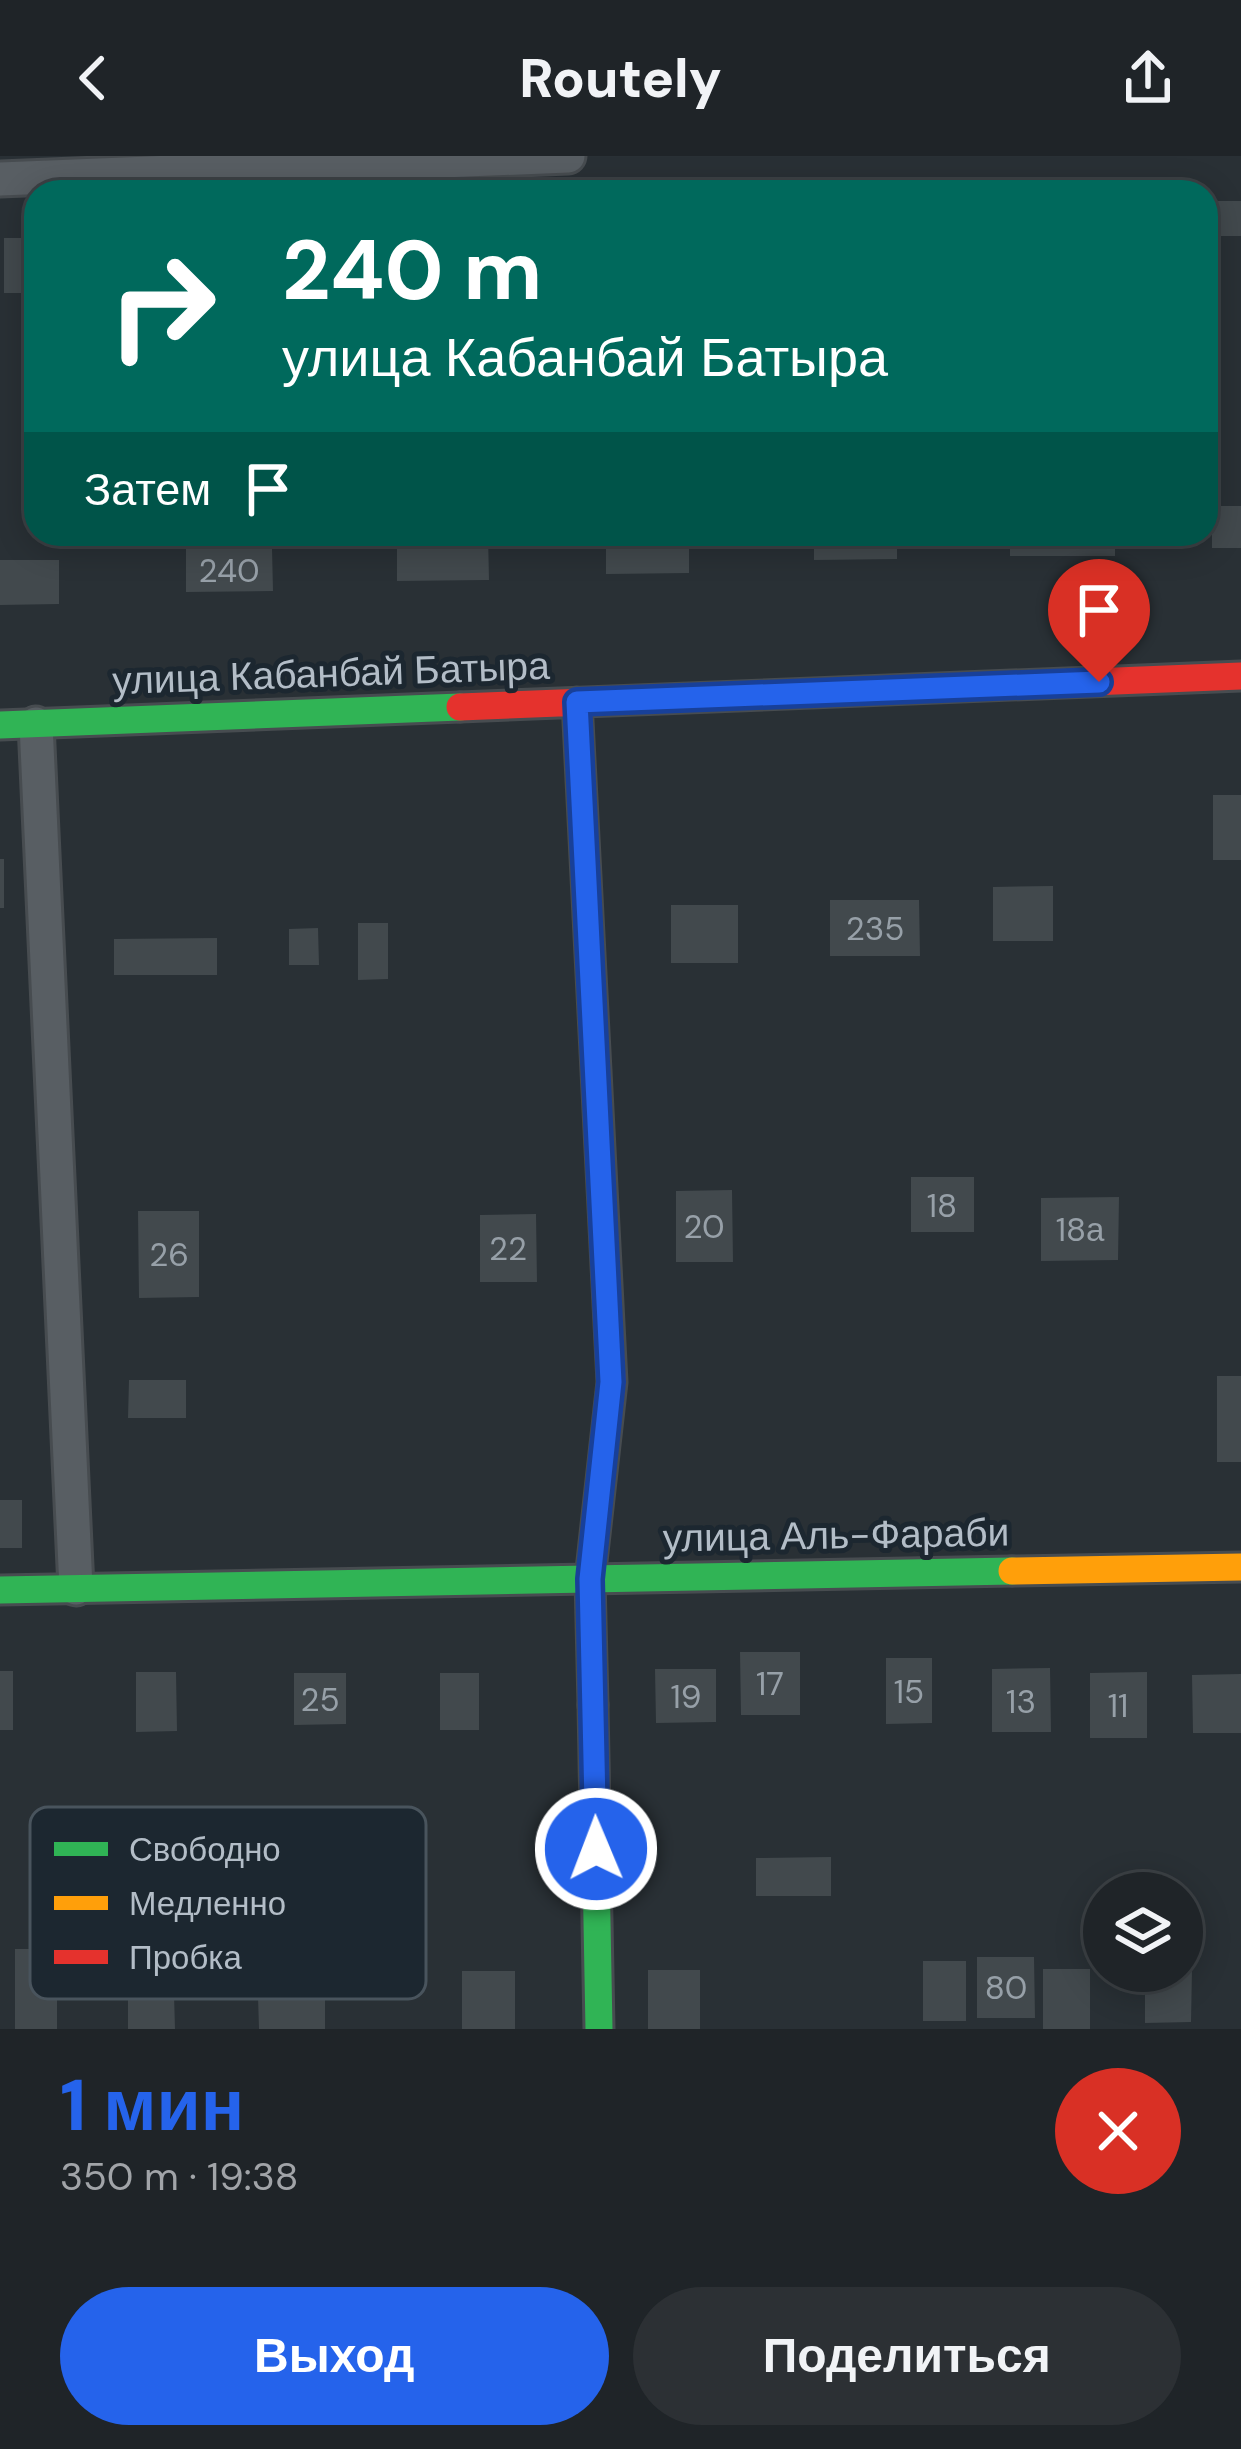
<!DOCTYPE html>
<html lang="ru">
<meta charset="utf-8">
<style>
:root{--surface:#1f2428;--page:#2c3034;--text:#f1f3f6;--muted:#a1a4a8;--line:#3c4145;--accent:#2563eb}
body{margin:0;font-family:"DM Sans",sans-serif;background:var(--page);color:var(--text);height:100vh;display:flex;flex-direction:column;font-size:45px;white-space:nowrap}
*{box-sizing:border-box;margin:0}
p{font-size:39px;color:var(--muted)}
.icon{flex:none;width:66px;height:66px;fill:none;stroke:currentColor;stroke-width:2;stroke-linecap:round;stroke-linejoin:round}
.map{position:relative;height:1873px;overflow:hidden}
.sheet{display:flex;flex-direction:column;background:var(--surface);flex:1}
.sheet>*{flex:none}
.guide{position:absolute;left:24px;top:24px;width:1194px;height:366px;border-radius:36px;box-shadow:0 6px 30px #0003,0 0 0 3px var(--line);background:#00695c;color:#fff;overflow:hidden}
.tools{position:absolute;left:1083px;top:1716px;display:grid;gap:24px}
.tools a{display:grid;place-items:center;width:120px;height:120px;border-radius:50%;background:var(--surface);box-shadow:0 6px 30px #0003,0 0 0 3px var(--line);font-size:60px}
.pin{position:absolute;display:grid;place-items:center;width:102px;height:102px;color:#fff;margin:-123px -51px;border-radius:50% 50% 50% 0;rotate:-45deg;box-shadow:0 0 12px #0007}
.pin .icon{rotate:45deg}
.me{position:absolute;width:132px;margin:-66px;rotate:359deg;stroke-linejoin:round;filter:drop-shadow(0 0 9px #0008)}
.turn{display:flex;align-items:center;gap:42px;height:252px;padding:0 60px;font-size:54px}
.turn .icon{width:156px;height:156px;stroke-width:2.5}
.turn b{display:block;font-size:84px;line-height:102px}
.then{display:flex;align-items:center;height:114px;padding:0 60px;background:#0003;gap:24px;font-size:45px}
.round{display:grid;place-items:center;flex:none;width:126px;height:126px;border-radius:63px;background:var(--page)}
.summary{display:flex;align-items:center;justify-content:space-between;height:204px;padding:0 60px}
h1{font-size:72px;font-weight:800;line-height:90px;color:var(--accent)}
.action{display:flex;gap:24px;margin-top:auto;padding:24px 60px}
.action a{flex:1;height:138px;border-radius:72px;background:var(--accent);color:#fff;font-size:48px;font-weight:800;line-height:138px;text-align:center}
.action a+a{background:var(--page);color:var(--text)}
header{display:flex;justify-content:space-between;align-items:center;height:156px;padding:0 60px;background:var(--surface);font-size:54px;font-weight:800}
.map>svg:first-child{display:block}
</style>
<header><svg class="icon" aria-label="back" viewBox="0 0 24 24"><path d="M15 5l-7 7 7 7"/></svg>Routely<svg class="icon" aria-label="share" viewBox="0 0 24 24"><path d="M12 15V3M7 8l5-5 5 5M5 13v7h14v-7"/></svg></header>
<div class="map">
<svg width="1241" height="1873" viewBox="0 0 1241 1873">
<rect width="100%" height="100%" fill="#293035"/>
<path fill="#42494d" d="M1206,45H1241V80H1206Z
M4,82H36V137H4Z
M1212,350H1241V392H1212Z
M397,378H488L489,424L397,425Z
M606,378H689V417L606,418Z
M814,378H897V403L814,404Z
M1010,378H1115V400H1010Z
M186,392H272L273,435L186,436Z
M0,404H59V448L0,449Z
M1213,639H1241V704H1213Z
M0,703H4V752H0Z
M1053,730V785H993V731Z
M830,744H919L920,800H830Z
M671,749H738V807H671Z
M358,767H388V823L358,824Z
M318,772L319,809H289V773Z
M217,782V819H114V783Z
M911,1021H974V1076H911Z
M732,1034L733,1106H676V1035Z
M1119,1041L1118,1104L1041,1105V1042Z
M138,1055H199V1141L139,1142Z
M536,1058L537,1126H480V1059Z
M1217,1220H1241V1306H1217Z
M129,1224H186V1262H128Z
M0,1344H22V1392H0Z
M740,1496H800V1559H741Z
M886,1502H932V1567L886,1568Z
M1050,1512L1051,1576H992V1513Z
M655,1513H716V1566L656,1567Z
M0,1515H13V1574H0Z
M136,1516H176L177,1575L136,1576Z
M1147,1516V1582H1090V1517Z
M294,1517H346V1568L294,1569Z
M440,1517H479V1574H440Z
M1241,1518V1577H1193L1192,1519Z
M831,1701V1740H756V1702Z
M15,1793H57V1873H15Z
M977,1801H1034L1035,1862H977Z
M923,1805H966V1865H923Z
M1043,1813H1090V1873H1043Z
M648,1814H700V1873H648Z
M1192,1814L1191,1866L1145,1867V1815Z
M462,1815H515V1873H462Z
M128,1838H174L175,1873H128Z
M325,1839V1873H259L258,1840Z"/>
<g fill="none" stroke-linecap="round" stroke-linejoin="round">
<g stroke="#474c50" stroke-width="39">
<path id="street" d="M0,23L568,0
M36,568L76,1432"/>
</g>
<g stroke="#474c50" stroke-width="33">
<path id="fast" d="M0,569L460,551
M0,1434L1012,1415
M593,1549L599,1873"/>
</g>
<g stroke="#474c50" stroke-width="33">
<path id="slow" d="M1012,1415L1241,1411"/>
</g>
<g stroke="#474c50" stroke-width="33">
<path id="jam" d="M577,546L612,1226L590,1423L593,1549
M460,551L1241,520"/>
</g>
<use href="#street" stroke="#585e63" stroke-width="33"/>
<use href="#fast" stroke="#30b455" stroke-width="27"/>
<use href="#slow" stroke="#ff9f0a" stroke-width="27"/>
<use href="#jam" stroke="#e5322d" stroke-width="27"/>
</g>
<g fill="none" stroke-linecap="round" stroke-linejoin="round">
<g stroke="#184099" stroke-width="30">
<path id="route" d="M596,1693L590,1423L611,1226L577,546L1099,526"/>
</g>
<use href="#route" stroke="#2563eb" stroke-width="21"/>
</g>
<g text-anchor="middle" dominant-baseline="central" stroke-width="10" stroke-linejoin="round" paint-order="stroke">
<g font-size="33" fill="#97a0a8">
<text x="229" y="414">240</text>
<text x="875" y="772">235</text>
<text x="942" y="1049">18</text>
<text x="704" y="1070">20</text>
<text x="1080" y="1073">18а</text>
<text x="508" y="1092">22</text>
<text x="169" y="1098">26</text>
<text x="770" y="1527">17</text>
<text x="909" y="1535">15</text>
<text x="686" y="1540">19</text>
<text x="320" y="1543">25</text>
<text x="1021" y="1545">13</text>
<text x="1118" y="1549">11</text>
<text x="1006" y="1831">80</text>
</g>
<g font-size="39" fill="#b3bdc7" stroke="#1c2730">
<text transform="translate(331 517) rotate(-2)">улица Кабанбай Батыра</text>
<text transform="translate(836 1379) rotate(-1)">улица Аль-Фараби</text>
</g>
</g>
<rect x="30" y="1651" width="396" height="192" rx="18" fill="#1c2730" stroke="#49545d" stroke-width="3"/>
<rect x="54" y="1686" width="54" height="14" fill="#30b455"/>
<rect x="54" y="1740" width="54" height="14" fill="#ff9f0a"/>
<rect x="54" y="1794" width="54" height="14" fill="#e5322d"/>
<g font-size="33" fill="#b3bdc7">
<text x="129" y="1705">Свободно</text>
<text x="129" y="1759">Медленно</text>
<text x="129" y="1813">Пробка</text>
</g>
</svg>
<div class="tools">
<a><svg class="icon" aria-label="layers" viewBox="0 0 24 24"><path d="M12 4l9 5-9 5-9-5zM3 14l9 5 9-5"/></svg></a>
</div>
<div class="pin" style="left:1099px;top:526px;background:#d93025"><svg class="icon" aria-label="arrive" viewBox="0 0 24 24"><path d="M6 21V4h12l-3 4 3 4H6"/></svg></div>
<svg class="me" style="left:596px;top:1693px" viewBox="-20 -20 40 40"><circle r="17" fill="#2563eb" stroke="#fff" stroke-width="3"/><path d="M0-11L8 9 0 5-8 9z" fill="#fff"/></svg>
<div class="guide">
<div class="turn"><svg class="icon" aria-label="right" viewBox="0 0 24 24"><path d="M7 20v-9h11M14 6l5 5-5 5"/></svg><div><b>240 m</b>улица Кабанбай Батыра</div></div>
<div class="then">Затем<svg class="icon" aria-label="arrive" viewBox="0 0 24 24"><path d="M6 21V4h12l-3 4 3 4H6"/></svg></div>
</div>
</div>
<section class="sheet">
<div class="summary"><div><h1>1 мин</h1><p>350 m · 19:38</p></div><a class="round" style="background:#d93025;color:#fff"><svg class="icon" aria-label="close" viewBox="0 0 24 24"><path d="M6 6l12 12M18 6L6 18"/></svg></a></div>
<div class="action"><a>Выход</a><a>Поделиться</a></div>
</section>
